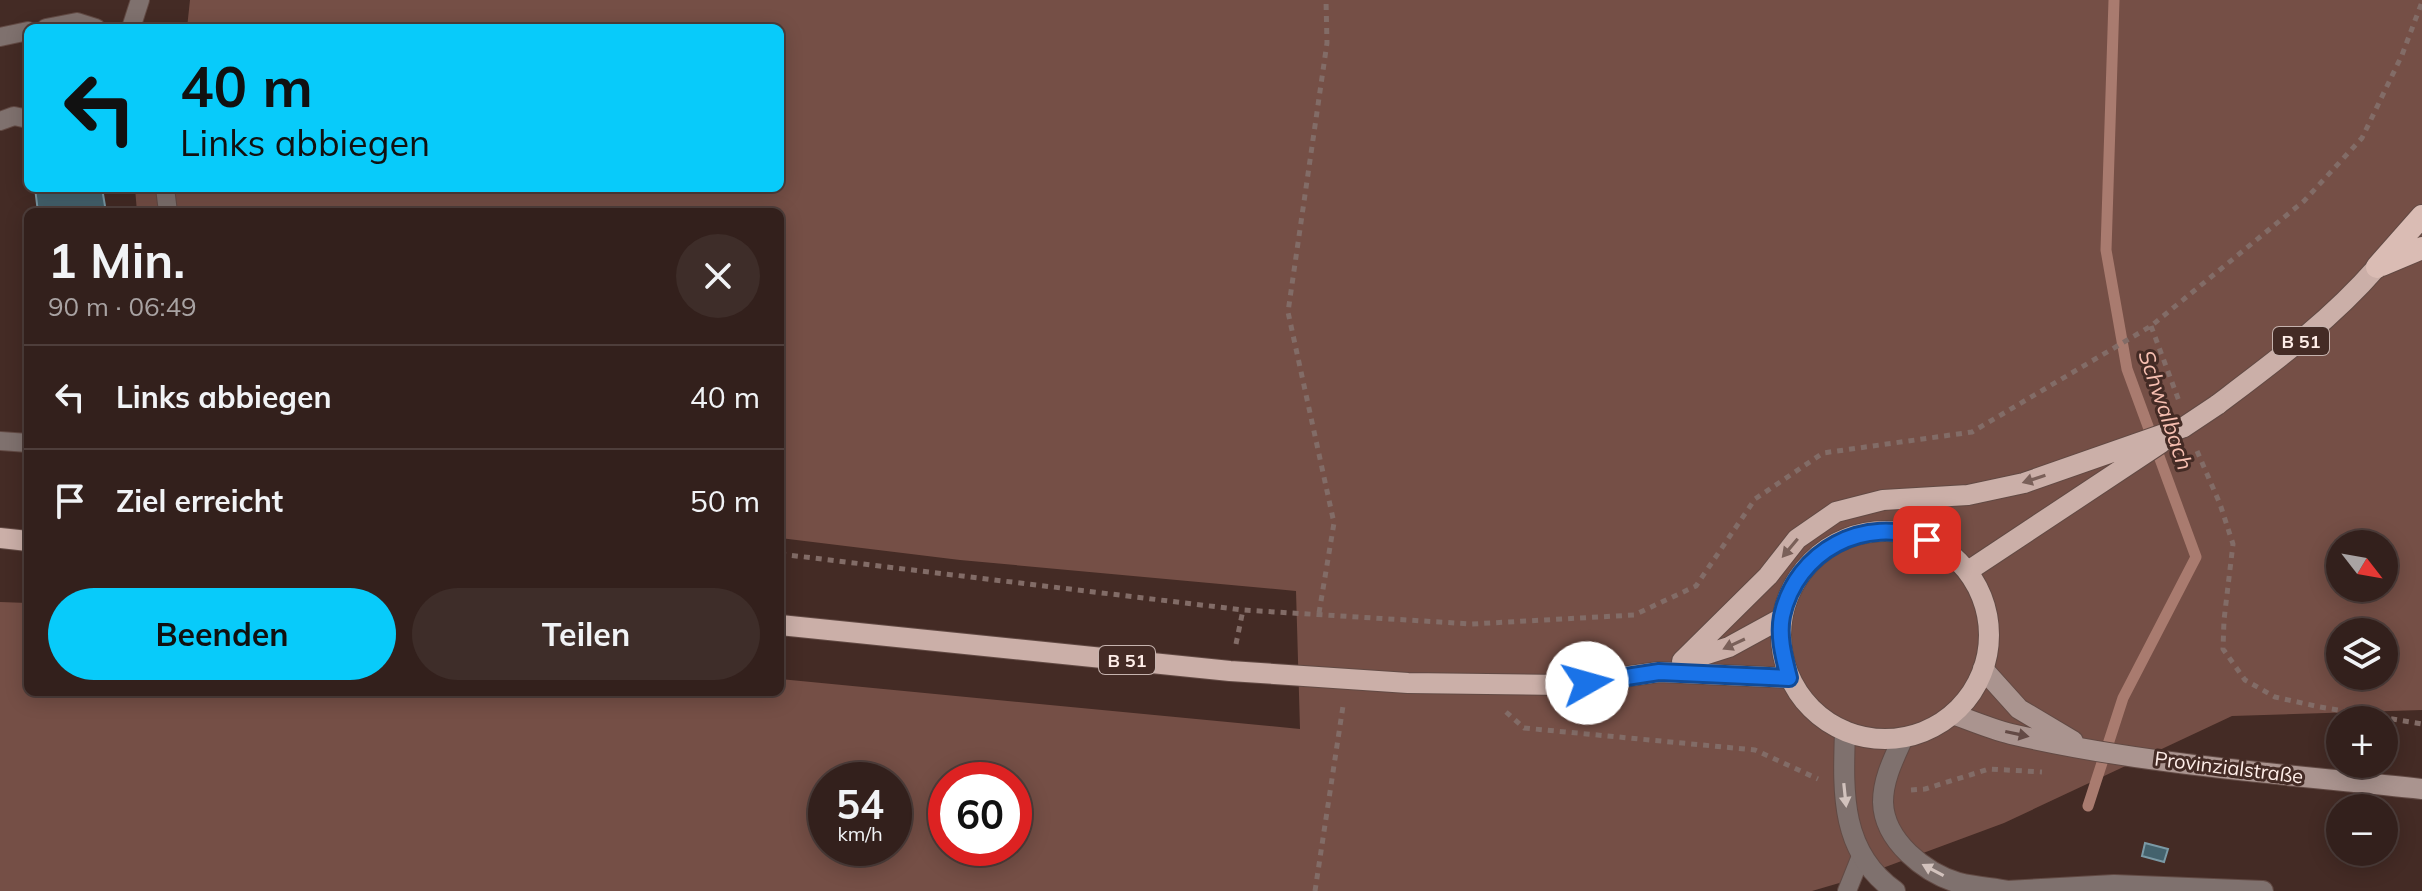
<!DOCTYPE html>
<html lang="de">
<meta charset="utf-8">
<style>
:root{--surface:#33201c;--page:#3e2d29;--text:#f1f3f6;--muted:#a9a3a3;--line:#4e3e3b;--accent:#08cbfa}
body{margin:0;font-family:Mulish,sans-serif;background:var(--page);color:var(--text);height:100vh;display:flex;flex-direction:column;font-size:30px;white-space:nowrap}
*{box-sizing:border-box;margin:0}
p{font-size:26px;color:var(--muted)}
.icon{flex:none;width:44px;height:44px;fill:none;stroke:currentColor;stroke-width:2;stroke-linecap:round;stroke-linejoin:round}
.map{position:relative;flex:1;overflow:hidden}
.panel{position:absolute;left:24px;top:208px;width:760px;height:488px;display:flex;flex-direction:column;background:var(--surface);border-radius:12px;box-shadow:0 4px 20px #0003,0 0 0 2px var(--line)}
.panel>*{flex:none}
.top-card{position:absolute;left:24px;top:24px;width:760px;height:168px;border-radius:12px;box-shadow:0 4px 20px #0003,0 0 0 2px var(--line);background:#08cbfa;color:#111;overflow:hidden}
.needle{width:52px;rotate:121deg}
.tools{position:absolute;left:2326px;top:530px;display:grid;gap:16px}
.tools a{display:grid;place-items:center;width:72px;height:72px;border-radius:50%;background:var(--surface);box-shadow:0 4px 20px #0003,0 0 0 2px var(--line);font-size:40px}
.speed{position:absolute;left:808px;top:762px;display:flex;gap:16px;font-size:40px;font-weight:700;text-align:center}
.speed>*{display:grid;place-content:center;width:104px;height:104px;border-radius:50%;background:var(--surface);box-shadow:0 4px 20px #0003,0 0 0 2px var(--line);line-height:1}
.speed small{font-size:20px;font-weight:400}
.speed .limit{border:12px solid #d22;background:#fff;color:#111}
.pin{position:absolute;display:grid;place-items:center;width:68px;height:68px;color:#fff;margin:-34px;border-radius:16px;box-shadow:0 4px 12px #0006}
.me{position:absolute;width:88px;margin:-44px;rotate:83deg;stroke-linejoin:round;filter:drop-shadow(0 0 6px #0008)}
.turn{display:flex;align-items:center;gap:28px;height:168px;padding:0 24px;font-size:36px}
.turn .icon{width:104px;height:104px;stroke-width:2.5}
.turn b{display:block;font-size:56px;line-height:68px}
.round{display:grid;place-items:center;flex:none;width:84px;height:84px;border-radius:42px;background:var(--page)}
.headline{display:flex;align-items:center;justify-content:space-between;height:136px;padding:0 24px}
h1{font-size:48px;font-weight:700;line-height:60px}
.action{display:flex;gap:16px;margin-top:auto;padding:16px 24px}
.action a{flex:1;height:92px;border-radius:48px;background:var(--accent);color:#111;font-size:32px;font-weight:700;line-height:92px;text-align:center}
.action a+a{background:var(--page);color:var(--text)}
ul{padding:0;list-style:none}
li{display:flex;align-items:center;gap:24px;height:104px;padding:0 24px;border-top:2px solid var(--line)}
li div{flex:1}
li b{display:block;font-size:30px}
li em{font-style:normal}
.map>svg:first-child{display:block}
</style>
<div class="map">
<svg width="2422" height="891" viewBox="0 0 2422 891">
<rect width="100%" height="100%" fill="#442b25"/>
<path fill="#754f46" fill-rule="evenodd" d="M190,0H2422V710L2232,716L2004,823L1853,879L1812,891H0V602L28,603V692H780V679L1300,729L1296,591L960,560L780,538V212H137L135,188H780V28H187ZM2340,544H2384V588H2340ZM2340,632H2384V676H2340ZM826,780H894V848H826ZM946,780H1014V848H946Z"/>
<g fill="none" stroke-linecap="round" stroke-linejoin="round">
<path stroke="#a97b6f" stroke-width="11" d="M2088,806L2123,698L2196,557L2127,369L2106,250L2114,0"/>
</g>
<path fill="#44626d" stroke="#7a99a5" stroke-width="2" d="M35,188H102L106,212H38Z
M2145,843L2168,849L2164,862L2142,856Z"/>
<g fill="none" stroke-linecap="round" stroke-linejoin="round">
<g stroke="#624a44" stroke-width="20">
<path id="service" d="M46,28L77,22L96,28
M131,28L140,0
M0,37L28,31
M0,121L14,116L28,119
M165,188L168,212
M0,441L28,443
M1847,891L1861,856"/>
</g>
<g stroke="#624a44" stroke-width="22">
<path id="minor" d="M1845,731C1843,792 1840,852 1895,891
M1903,738C1894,758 1883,779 1883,802C1884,841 1925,873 1959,883C1975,887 1992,888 2008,891
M2007,891L2114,885L2263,891"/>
</g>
<g stroke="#624a44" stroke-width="22">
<path id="secondary" d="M1983,669L2019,709L2073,741
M1953,714C1972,721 1991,729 2011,734C2145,765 2285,774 2422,789"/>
</g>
<g stroke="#624a44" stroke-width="22">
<path id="primary" d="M2217,405C2274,362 2330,321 2377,267
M1781 635a104 104 0 1 1 208 0a104 104 0 1 1-208 0Z
M0,538L28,541
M1968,571L2161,443
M780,625L1230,671L1408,683L1564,685L1659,672L1789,678
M1682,661L1768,576L1797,539L1836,512L1883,500L1968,495L2024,483L2184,427
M1685,661L1729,647L1782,618"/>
</g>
<g stroke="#624a44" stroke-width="24">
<path id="trunk" d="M2382,265L2422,248
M2377,267L2422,216"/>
</g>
<path stroke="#826c67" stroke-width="5" stroke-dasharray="6 6" stroke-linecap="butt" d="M2151,326L2179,401
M2197,451L2220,504L2233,544L2224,620L2223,649L2245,680L2275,697L2320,707L2422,724
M780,554L1243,610L1472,624L1634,615L1696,586L1755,499L1823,453L1972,432L2151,326L2304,201L2362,138L2402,55L2422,2
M1319,613L1334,523L1288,312L1327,43L1326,0
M1236,644L1243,610
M1506,712L1524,728L1755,750L1818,779
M1911,790L1925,789L1989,769L2042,772
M1315,891L1343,706"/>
<use href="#service" stroke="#7f716e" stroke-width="18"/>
<use href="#minor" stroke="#7f716e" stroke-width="20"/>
<use href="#secondary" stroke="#aa948f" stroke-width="20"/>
<use href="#primary" stroke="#cbafa8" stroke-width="20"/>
<use href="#trunk" stroke="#dabcb4" stroke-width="22"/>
<g stroke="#624a44" stroke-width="22" stroke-linecap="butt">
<path id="primary-bridge" d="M2184,427L2217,405"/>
</g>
<use href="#primary-bridge" stroke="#cbafa8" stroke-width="20"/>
</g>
<defs><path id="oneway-solid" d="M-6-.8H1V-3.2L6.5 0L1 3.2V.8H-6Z" transform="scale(2)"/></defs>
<g fill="#7a6059">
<use href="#oneway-solid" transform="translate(2034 479) rotate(162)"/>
<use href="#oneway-solid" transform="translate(1790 548) rotate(130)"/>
<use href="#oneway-solid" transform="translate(1734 644) rotate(155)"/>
</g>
<use fill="#634a45" href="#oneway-solid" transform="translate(2017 734) rotate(12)"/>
<g fill="#d2c2bd">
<use href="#oneway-solid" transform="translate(1845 795) rotate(84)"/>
<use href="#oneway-solid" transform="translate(1933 870) rotate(-152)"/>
</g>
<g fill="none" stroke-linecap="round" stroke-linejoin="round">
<g stroke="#114b97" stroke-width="20">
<path id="route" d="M1587,683L1659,672L1789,678C1784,658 1778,637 1782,616C1796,551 1865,514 1927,540"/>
</g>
<use href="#route" stroke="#1a73e8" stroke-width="14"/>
</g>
<g text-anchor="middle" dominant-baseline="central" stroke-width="6" stroke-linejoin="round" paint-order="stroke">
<g fill="#442b25" stroke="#c6b3ae" stroke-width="2">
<rect x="2273" y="327" width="56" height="28" rx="6"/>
<rect x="1099" y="646" width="56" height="28" rx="6"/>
</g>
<g font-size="18" font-weight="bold" fill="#feede8">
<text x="2301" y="341">B 51</text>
<text x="1127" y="660">B 51</text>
</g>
<g font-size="20" fill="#feede8" stroke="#442b25">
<text transform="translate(2229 767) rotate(7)">Provinzialstraße</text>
</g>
<g font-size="22" font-style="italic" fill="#f7bfb1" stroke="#442b25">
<text transform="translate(2166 410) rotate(71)">Schwalbach</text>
</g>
</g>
</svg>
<div class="tools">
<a><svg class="needle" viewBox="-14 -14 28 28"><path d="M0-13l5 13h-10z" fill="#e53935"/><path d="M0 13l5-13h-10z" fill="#a9a3a3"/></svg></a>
<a><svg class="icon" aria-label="layers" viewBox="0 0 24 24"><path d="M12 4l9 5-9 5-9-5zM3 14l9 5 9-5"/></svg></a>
<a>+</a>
<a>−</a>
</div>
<div class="speed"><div>54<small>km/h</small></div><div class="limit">60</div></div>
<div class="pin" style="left:1927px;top:540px;background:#d93025"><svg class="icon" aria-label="arrive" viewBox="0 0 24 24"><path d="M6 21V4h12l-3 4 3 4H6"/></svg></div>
<svg class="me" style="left:1587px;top:683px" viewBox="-20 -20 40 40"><circle r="19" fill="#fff"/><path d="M0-13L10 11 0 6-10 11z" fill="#1a73e8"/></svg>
<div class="top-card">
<div class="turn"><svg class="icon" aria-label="left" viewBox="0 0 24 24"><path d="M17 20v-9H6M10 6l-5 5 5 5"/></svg><div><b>40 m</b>Links abbiegen</div></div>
</div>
<section class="panel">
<div class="headline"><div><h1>1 Min.</h1><p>90 m · 06:49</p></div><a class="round"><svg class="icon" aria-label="close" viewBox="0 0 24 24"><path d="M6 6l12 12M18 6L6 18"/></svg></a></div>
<ul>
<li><svg class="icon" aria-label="left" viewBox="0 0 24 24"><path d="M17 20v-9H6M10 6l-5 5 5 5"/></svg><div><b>Links abbiegen</b></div><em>40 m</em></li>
<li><svg class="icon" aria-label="arrive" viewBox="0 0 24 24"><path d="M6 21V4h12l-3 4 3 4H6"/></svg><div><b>Ziel erreicht</b></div><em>50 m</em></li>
</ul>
<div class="action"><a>Beenden</a><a>Teilen</a></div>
</section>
</div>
